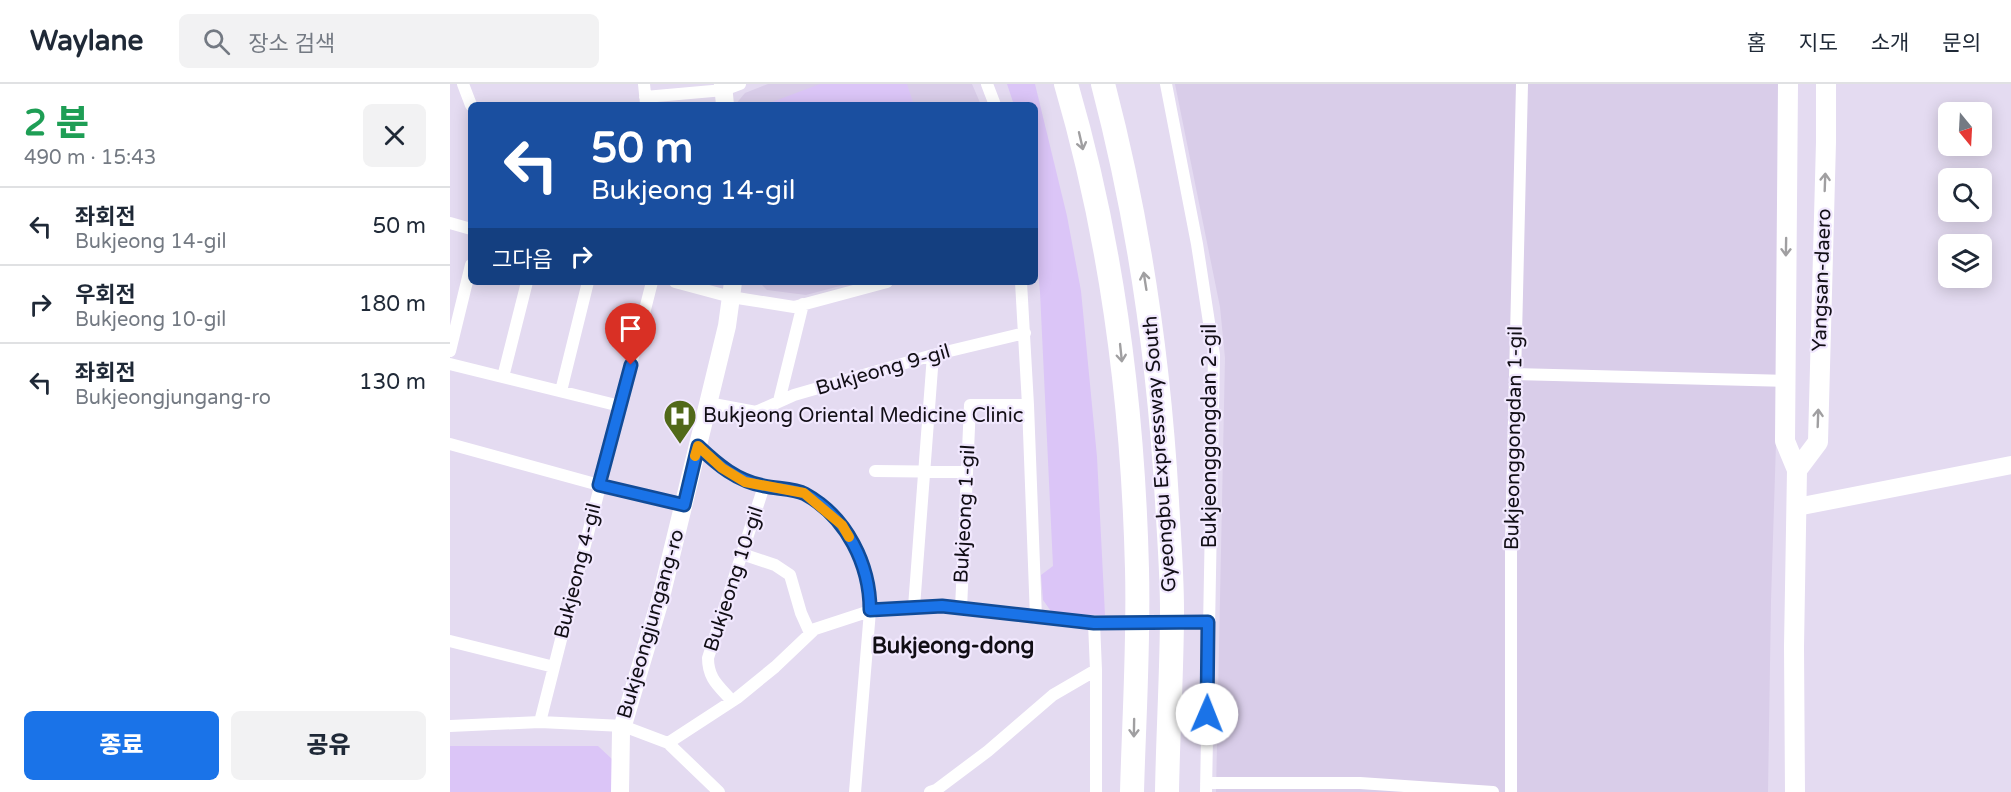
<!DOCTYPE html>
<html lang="ko">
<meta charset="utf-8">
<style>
:root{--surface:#fff;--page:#f2f2f3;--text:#1f2937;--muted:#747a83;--line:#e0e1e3;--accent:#1a73e8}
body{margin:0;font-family:"Varela Round","Noto Sans KR",sans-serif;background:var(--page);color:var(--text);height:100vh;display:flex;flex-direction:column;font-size:22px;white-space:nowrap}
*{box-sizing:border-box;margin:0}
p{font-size:20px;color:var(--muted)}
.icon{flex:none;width:33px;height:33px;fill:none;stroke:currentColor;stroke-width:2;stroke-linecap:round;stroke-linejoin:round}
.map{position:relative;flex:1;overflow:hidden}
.drawer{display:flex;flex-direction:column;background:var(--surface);width:450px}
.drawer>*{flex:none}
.guide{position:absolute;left:18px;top:18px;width:570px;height:183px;border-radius:9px;box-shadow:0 3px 15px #0003;background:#1a4fa0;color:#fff;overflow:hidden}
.needle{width:39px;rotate:162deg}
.tools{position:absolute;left:1488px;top:18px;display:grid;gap:12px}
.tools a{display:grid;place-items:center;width:54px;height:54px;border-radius:9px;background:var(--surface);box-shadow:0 3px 15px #0003;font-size:30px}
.pin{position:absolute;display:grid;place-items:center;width:51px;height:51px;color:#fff;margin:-62px -26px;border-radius:50% 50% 50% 0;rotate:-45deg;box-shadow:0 0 6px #0007}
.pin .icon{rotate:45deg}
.me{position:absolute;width:66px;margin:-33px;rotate:1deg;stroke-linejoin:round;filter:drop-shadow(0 0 4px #0008)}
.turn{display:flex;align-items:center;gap:21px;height:126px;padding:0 24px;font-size:27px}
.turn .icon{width:78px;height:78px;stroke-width:2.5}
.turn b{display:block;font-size:42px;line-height:51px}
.then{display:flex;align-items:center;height:57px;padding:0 24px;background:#0003;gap:12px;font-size:22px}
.round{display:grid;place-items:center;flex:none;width:63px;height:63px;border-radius:9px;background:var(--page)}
.headline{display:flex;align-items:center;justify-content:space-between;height:102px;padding:0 24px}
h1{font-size:36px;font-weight:800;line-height:45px;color:#1e9e55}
.cta{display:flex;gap:12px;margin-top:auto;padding:12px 24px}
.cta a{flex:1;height:69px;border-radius:9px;background:var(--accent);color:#fff;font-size:24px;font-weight:800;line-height:69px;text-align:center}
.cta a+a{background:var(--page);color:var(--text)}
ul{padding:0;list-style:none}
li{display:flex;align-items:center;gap:18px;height:78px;padding:0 24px;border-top:2px solid var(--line)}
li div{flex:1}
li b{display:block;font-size:22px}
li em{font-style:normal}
header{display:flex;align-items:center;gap:36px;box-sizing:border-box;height:84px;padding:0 30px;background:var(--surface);border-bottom:2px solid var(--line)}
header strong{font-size:28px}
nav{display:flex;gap:33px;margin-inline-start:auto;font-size:21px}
.search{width:420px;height:54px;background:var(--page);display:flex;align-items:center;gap:15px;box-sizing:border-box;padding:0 21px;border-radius:9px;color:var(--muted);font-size:22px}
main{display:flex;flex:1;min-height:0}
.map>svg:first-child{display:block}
</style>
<header>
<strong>Waylane</strong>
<div class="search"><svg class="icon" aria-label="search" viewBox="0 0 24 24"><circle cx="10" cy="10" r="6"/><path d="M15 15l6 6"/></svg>장소 검색</div>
<nav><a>홈</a><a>지도</a><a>소개</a><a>문의</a></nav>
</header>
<main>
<section class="drawer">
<div class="headline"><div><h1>2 분</h1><p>490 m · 15:43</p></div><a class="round"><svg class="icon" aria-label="close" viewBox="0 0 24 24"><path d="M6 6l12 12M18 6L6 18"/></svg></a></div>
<ul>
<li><svg class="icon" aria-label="left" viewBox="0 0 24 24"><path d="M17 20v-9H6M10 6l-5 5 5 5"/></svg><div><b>좌회전</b><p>Bukjeong 14-gil</p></div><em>50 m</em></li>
<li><svg class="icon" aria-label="right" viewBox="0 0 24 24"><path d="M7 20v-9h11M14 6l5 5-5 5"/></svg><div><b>우회전</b><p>Bukjeong 10-gil</p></div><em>180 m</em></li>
<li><svg class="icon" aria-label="left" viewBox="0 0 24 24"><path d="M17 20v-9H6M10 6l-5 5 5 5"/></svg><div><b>좌회전</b><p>Bukjeongjungang-ro</p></div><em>130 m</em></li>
</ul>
<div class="cta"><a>종료</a><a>공유</a></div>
</section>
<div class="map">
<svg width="1561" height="708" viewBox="0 0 1561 708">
<rect width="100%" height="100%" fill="#e4dbf1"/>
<path fill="#d9cde9" d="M318,0H522L531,21H285L295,9Z
M725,0H1329L1332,170L1321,517L1318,708H766L775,274L770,223Z
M309,198H405L356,211L317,206Z"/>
<path fill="#dbc5f7" d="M370,0H457L464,21H314Z
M557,0H585L617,132L631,207L647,373L655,531L603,530L593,516L591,491L603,482L590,208L585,153V21H564Z
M0,662H148L163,676V708H0Z"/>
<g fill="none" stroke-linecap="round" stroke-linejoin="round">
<path stroke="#fff" stroke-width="12" d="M13,0L21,21
M194,0L196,20
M537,0L545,21
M716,0L747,160L764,271L756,708
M195,13L274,6L290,0
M0,139L21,145
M225,198L281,213L344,223L437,198
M571,198L578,321L586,534
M0,267L21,181
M0,280L170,322
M1065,290L1335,297
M53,293L77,198
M111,307L138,198
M329,317L353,220
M258,319L306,328L344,311L483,271L575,249
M0,360L149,401L233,421
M248,362C268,381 287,397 314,402C327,405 344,404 355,410C397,433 420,481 420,527L405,708
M425,387L517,388
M292,470L325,481L340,491L351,529L360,549
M464,523L483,271
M511,525L520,321H578
M644,539L646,586V708
M0,557L104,583
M282,617C269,602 258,595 258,574L314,402
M90,638L202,198
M0,642L90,638L173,642L218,659L269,708
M218,659L287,614L325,583L365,545L420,527L492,522L644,539L758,538
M756,699H910L1043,708
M480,708L486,706L538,667L603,611L646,586
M1061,708V461L1072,0"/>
<path stroke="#fff" stroke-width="18" d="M273,0L275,21
M1347,423L1561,381
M170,708L171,648L211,513L277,242L283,198"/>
<path stroke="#fff" stroke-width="20" d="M1338,0L1335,357L1347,386L1344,563L1345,708
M1347,386L1368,358L1376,58V0"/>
<path stroke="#fff" stroke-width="24" d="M616,0C662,157 683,322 687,485C689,559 684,634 682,708
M653,0C689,137 709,276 717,417C719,453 722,490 722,526C722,587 718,647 717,708"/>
</g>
<defs><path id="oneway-shaft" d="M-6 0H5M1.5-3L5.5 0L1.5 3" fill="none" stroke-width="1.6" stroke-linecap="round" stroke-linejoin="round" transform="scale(1.5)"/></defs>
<g stroke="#a09fa1">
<use href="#oneway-shaft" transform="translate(631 57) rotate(77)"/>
<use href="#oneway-shaft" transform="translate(1375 98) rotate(-88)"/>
<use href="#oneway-shaft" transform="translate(1336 163) rotate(91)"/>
<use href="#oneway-shaft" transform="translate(695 197) rotate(-99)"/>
<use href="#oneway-shaft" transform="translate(671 269) rotate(84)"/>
<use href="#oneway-shaft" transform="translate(1368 334) rotate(-88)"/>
<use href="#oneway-shaft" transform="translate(684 644) rotate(91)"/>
</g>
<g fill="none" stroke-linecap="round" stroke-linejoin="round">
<g stroke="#114b97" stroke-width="15">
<path id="route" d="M181,281L149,401L234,421L248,362C268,381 287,397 314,402C327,405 344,404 355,410C397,433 420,481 420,526L492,522L644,539L758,538L757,630"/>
</g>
<use href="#route" stroke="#1a73e8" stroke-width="10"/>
<path stroke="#f59e0b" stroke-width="10" d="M245,372L248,362L272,384L295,398L354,409L392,441L399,453"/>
</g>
<defs>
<g id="hospital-pin" transform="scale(1.725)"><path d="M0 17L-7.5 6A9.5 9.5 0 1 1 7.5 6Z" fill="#516919" stroke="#f1e8fe"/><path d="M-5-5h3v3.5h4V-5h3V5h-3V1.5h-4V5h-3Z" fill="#fff"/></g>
</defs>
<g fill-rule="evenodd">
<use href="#hospital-pin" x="230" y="332"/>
</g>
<g text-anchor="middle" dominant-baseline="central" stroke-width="4.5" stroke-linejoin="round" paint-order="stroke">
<g font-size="20" fill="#110e15" stroke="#f1e8fe">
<text transform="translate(1372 196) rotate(-88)">Yangsan-daero</text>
<text transform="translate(433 286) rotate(-16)">Bukjeong 9-gil</text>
<text transform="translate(760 352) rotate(-90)">Bukjeonggongdan 2-gil</text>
<text transform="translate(1064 354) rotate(-89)">Bukjeonggongdan 1-gil</text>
<text transform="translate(710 370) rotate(-94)">Gyeongbu Expressway South</text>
<text transform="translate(515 430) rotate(-87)">Bukjeong 1-gil</text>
<text transform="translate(128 487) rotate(-76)">Bukjeong 4-gil</text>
<text transform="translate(284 495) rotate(-72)">Bukjeong 10-gil</text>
<text transform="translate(201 540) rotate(-74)">Bukjeongjungang-ro</text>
</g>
<g font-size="20" fill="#110e15" stroke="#f1e8fe" text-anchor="start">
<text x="253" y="332">Bukjeong Oriental Medicine Clinic</text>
</g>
<g font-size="22" font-weight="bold" fill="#110e15" stroke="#f1e8fe">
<text x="503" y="562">Bukjeong-dong</text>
</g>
</g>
</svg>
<div class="tools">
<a><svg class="needle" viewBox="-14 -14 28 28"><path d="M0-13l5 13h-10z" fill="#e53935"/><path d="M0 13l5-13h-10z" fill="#747a83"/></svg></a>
<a><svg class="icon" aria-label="search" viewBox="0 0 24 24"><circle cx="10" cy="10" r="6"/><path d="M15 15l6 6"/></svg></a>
<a><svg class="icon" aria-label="layers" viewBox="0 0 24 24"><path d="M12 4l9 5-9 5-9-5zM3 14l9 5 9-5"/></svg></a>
</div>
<div class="pin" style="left:181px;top:281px;background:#d93025"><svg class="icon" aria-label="arrive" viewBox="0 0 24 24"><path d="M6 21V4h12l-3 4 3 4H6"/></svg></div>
<svg class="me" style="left:757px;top:630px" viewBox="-20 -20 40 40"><circle r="19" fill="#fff"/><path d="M0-13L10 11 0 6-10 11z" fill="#1a73e8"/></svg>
<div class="guide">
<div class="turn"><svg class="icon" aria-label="left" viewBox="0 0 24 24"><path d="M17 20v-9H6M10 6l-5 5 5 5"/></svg><div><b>50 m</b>Bukjeong 14-gil</div></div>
<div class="then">그다음<svg class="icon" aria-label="right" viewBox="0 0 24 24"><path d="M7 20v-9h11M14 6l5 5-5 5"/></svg></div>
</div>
</div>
</main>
